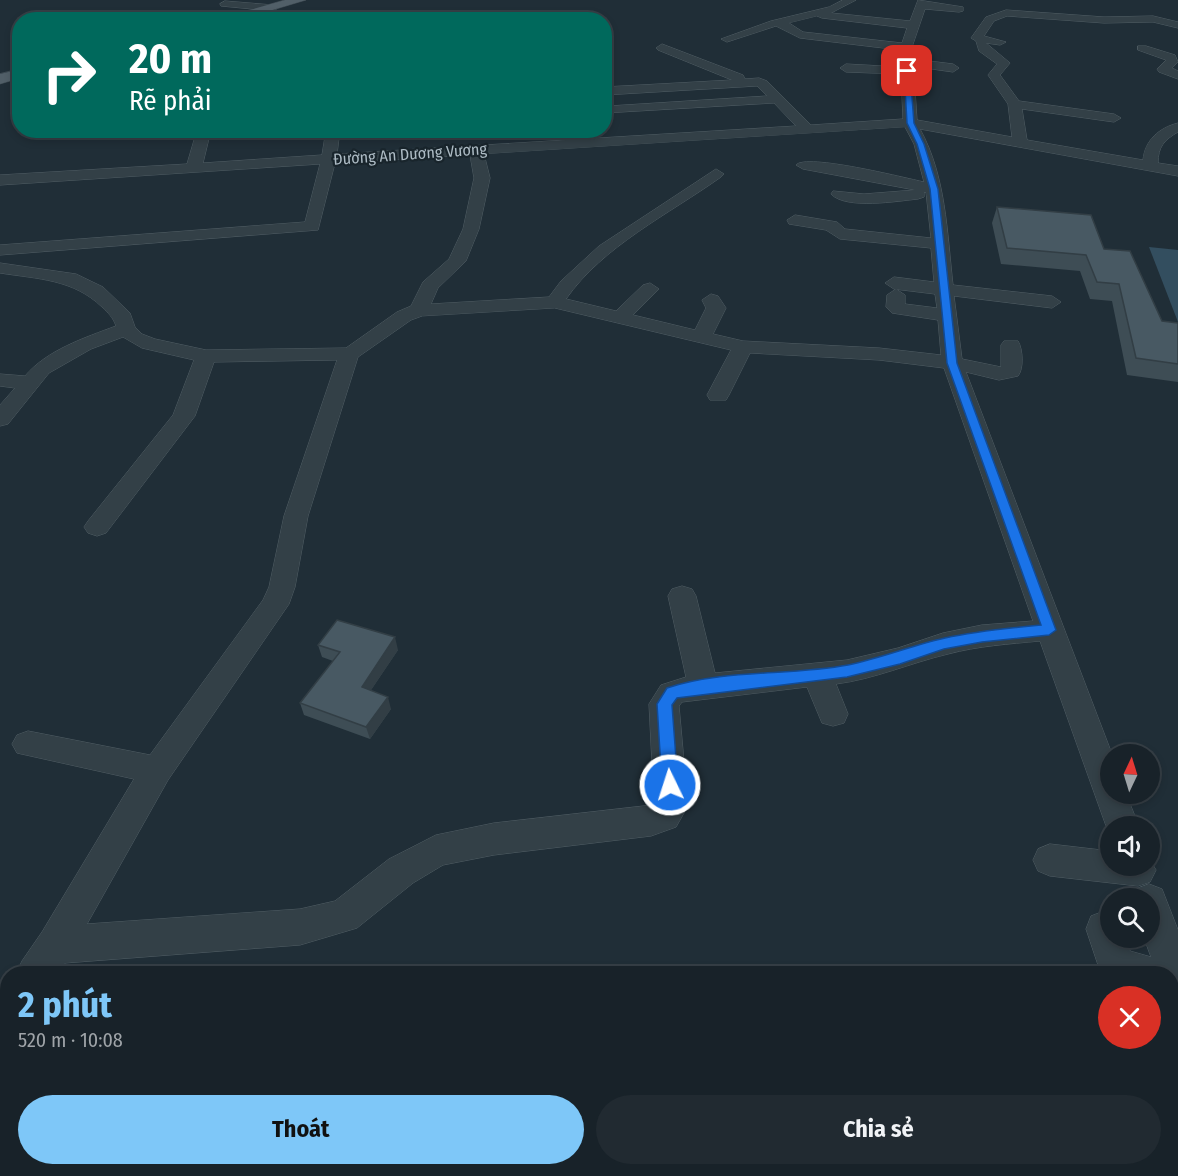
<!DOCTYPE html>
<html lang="vi">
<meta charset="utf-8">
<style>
:root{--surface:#182229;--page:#212a31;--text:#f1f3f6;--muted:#9fa4a8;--line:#363f46;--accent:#7ec7f8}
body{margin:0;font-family:"Fira Sans Condensed",sans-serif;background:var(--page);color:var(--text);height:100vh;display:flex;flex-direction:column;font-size:22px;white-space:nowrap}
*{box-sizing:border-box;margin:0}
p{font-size:20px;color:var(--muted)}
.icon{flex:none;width:33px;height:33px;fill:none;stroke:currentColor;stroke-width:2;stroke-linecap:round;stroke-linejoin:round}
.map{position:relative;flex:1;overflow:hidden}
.drawer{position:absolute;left:0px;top:966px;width:1179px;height:210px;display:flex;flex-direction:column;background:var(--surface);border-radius:24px 24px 0 0;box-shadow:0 3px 9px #0003,0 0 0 2px var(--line)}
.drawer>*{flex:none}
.banner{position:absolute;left:12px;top:12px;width:600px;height:126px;border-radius:24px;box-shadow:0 3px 9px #0003,0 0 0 2px var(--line);background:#00695c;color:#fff;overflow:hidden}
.needle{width:39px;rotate:4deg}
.buttons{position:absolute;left:1100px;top:744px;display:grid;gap:12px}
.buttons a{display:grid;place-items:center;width:60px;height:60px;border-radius:50%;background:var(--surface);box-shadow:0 3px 9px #0003,0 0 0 2px var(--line);font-size:30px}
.pin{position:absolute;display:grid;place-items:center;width:51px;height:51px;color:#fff;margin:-26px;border-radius:12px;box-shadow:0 3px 9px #0006}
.me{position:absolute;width:66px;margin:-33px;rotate:356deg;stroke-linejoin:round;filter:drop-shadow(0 0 4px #0008)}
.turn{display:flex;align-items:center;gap:21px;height:126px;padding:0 18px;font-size:27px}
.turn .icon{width:78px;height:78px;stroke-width:2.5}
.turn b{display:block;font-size:42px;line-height:51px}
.round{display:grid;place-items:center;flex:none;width:63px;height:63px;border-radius:32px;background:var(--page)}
.head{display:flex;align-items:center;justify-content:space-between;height:102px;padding:0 18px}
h1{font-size:36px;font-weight:700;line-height:45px;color:var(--accent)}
.action{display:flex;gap:12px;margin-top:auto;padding:12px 18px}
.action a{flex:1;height:69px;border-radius:36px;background:var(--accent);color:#111;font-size:24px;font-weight:700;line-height:69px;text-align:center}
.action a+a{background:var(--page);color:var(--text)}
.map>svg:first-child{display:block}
</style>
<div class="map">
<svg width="1178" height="1176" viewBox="0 0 1178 1176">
<rect width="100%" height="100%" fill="#202e37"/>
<path fill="#334e5f" d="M1149,247L1178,250V322Z"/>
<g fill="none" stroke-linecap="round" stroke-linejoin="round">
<g stroke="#515e65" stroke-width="1">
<path id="minor" d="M843,0H856L831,13L910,21L918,0L963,7V11L959,12L925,9L912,47V53L925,55L929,61L953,64L959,68L953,72L925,68L913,60L917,120L1012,137L1008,104L988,75L997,64L979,51L976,41L971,38L986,17L1006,10L1104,17L1153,16L1178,22V28L1153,22L1104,23L1007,16L994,21L984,36L1006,42L1000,45L986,43L1010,63L1000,75L1019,101L1114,114L1121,118L1114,122L1022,109L1027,140L1143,160C1145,140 1159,128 1178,123V132C1164,140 1158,147 1158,163L1178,166V176L920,129C946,176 947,232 953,285L1052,296L1061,302L1052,308L954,296L962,359L1001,367V345L1004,341H1018C1023,349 1024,369 1018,376L999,380L966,372L1112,754L1110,794H1126L1139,826H1110V837L1040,641C1009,644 978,646 948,654C910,663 875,679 836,684L848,714L844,723L833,726L822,723L807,687L682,702L679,706L688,806L676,827L651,836L494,855L443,865L413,883L357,928L300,945L65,963L58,974H16L22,961L42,932L134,779L17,753L12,744L17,735L28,731L150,755L263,600L269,587L284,516L337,360L214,362L195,416L106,533L97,536L88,533L84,527L88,521L173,415L194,360L142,348L123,337L91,349L49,373L8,424L0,426V405L15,388L0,386V374L25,376C47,350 84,338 116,326C113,317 108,313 102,307C73,279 38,279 0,273V263L76,274L103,287L130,313L135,327L142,334L155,339L206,350L346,348L397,312L411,306L423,282L449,259L463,229L474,178L470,155L335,163L318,230L0,255V245L305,222L320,164L0,185V175L187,164L197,130H211L203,163L322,155L326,130H340L337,154L796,126L774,103L604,113V107L609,106L767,96L757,86L604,95V87L732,80L658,50L656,48L662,44L743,75L745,79L759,78L767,81L811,125L903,119L901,74L846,72L840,68L846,64L901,67L900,50L800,38L776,26L727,42L721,39L771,21L829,7ZM817,16L822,18L907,28L902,43L803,32L789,23ZM905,127L914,144L924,182C905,178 806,153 796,165L803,169L915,190L864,194L833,191L831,194C846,210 898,201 918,199L924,197V192H926L931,238L845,229L837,222L795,215L787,220L789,224L826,230L840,239L931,248L934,282L894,277L885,283L894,289L935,294L937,308L905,304V295L896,289L887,295L886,307L892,313L938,320L941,355L879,348L743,341L713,334L726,308L718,296L711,294L702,300L706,308L695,330L633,315L659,289L650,283L643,285L616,311L566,299C603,246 669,214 721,177L724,174L716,169L599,246L561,281L549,297L431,304L438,288L466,261L479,229L490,178L484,154ZM555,308L731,350L707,395L710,400H726L729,395L750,353L879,360L944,368L1033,621L982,625L943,633L898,648L847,660L715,673L696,596L692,589L682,586L672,589L668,596L686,677L661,685L649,704L654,803L652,805L494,823L436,835L389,859L335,901L300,909L87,924L168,780L289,604L295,587L308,516L358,357L411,320L422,316Z
M225,1L273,5L278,8L273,11L221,6L220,4Z
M1138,46H1146L1175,55L1178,62L1172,68L1178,71V79L1159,72L1157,69L1166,60L1138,50Z
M1050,844L1110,851V866H1149V858L1156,870L1150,882L1138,886L1050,876L1038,871L1033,860L1038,849Z
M1149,884L1162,889L1178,930V1000L1172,997V974H1101L1086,929L1091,916L1104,911L1110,914V938H1125L1130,951L1151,957L1144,938H1149V898H1132L1136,889Z
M8,994V1041L0,1044V997Z
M1178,1046V1086L1172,1087V1047Z"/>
</g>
<g stroke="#3d4951" stroke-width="1">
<path id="major" d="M285,0H306L239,20H215Z
M20,69V78L0,84V74Z"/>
</g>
<use href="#minor" fill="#334047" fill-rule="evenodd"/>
<use href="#major" fill="#515f68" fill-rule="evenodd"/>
</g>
<path fill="#3e4d55" d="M997,207L1104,249L1162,321L1178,323V382L1127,375L1112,301L1090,299L1080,271L1001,264L992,223Z
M318,645L398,650L371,690L391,709L370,739L304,715L300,703L333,661L322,657Z"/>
<path fill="#323e45" d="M395,637L398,650L365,699L362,687Z
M388,697L391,709L370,739L366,727Z"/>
<path fill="#485963" stroke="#323e45" stroke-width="1.5" d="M997,207L1091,215L1104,249L1130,251L1162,321L1178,323V364L1136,358L1119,284L1097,282L1086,255L1007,248Z
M337,620L395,637L362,687L388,697L366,727L300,703L340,652L318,645Z"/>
<path fill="#1a73e8" stroke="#114b97" stroke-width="1.5" d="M907,69L910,71L914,123L924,144L938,189L957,363L1056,630L1049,635L982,642L944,649L900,664L847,677L677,698L672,705L678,785L676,790H664L662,785L657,704L667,688C725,669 789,676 848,665C882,658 913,645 945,638C977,631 1009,628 1041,625L947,363L930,189L917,144L907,123L904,71Z"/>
<g text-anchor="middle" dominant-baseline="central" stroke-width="4.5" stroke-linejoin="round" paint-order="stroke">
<g font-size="16" fill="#adbbc4" stroke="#19252c">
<text transform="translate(410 154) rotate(-4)">Đường An Dương Vương</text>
</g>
</g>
</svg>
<div class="buttons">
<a><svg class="needle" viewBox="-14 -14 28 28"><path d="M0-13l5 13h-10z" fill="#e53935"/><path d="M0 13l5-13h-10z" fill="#9fa4a8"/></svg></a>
<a><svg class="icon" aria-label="sound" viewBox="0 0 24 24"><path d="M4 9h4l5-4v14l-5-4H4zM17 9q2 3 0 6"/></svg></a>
<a><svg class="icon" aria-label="search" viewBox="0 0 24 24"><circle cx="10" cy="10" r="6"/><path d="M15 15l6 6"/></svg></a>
</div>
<div class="pin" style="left:907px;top:71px;background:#d93025"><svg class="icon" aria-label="arrive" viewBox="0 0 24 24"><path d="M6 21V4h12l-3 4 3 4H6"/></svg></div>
<svg class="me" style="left:670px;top:785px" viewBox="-20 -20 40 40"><circle r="17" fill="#1a73e8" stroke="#fff" stroke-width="3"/><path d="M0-11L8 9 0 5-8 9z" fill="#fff"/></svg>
<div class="banner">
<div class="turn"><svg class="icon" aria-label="right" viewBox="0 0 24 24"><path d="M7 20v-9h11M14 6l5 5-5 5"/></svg><div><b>20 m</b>Rẽ phải</div></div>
</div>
<section class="drawer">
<div class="head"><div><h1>2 phút</h1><p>520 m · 10:08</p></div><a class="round" style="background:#d93025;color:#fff"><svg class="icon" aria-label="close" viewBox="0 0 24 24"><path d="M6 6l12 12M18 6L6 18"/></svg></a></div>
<div class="action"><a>Thoát</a><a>Chia sẻ</a></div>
</section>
</div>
